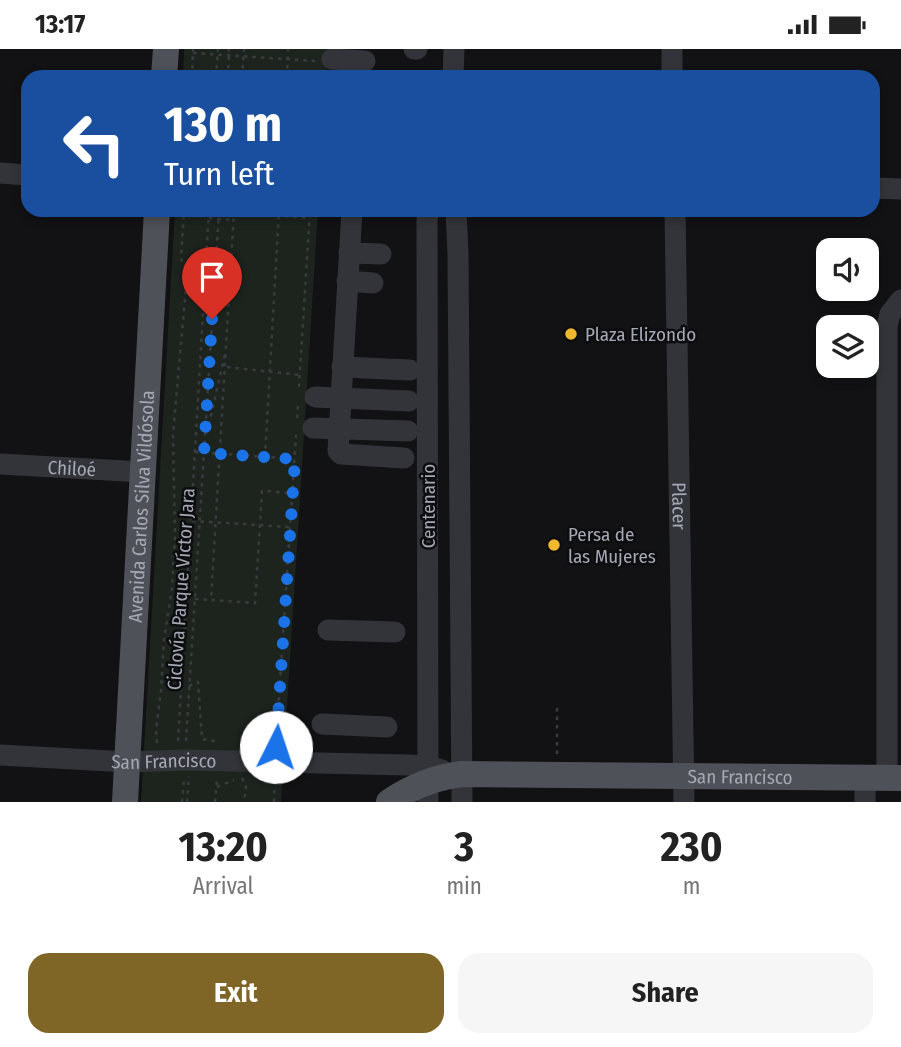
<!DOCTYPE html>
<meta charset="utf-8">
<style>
:root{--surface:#fff;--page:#f6f6f6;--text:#222;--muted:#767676;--accent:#7f6627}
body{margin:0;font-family:"Fira Sans Condensed",sans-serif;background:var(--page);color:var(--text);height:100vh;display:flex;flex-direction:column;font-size:26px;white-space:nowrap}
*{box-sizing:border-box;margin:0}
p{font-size:23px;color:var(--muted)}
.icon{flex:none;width:38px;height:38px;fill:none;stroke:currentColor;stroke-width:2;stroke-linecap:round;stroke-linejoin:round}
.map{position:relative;height:753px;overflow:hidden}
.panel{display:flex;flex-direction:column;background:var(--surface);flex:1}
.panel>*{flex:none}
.guide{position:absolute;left:21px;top:21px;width:859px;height:147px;border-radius:21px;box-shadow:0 4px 10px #0003;background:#1a4fa0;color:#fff;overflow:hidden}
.controls{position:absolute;left:816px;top:189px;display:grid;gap:14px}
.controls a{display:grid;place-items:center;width:63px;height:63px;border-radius:14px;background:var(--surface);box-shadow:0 4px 10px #0003;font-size:35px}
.pin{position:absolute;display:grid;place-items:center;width:60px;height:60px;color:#fff;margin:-72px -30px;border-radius:50% 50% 50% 0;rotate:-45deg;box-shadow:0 0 7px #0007}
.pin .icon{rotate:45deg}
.me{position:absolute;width:77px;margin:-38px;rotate:4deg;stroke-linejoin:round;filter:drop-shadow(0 0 5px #0008)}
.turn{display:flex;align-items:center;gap:24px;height:147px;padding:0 28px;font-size:32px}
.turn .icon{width:91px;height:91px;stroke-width:2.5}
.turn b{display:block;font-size:49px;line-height:60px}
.eta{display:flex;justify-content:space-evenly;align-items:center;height:119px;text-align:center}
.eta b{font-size:42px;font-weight:700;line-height:49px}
.primary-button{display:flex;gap:14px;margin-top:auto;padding:14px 28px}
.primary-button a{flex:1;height:80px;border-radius:21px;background:var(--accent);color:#fff;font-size:28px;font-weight:700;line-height:80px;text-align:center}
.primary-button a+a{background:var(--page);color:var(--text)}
.status{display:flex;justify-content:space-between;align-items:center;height:49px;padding:0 35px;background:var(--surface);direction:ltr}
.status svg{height:19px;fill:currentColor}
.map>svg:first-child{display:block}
</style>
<div class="status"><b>13:17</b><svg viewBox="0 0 49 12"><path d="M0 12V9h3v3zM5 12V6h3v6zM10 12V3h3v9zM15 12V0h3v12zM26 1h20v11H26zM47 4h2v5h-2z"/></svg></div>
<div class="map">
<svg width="901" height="753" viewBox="0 0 901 753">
<rect width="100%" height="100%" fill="#121214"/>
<path fill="#1d241e" d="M184,0H328L326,28H183Z
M175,161H318L281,753H141Z"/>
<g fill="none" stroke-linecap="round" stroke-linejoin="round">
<path stroke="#393b40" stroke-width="2.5" stroke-dasharray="3.5 5" stroke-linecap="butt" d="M193,4L315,12
M192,28L193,0
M216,28L218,0
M228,28L229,0
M242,28L244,0
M287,28L288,0
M234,161L211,551L255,554L262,442L292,444
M234,164L310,169
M209,169L234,171
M227,318L300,326
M299,338L310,161
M297,369L298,355
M207,384L225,305
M195,403L295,410
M265,408L279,161
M192,472L290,478
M195,550L211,551
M189,637L198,633L202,690L215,692
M178,692L209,161
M186,692L219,161
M157,694L156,682L161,641L164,591L172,539L175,488L173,385L187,227L186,217L181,210L184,161
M276,694L296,386
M557,705V655
M242,729L246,737L244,753
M217,738L234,731
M182,753L184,730
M187,753L189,727
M215,753L217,730
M274,753L275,732"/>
<g stroke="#333439" stroke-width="21">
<path d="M414,0H417"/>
<path d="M672,0V28"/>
<path d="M332,10L365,12"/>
<path d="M453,28L454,0"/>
<path d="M0,124L28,126"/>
<path d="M873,139L901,140"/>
<path d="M352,161L338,402L341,405L404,409"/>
<path d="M456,161L458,205L462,753"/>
<path id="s1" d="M675,161L684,753"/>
<path d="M349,204L381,205"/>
<path d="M347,232L373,234"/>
<path d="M342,318L410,321"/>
<path d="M315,348L409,352"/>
<path d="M313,379L408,382"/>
<path id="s2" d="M0,415L143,423"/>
<path d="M328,581L395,583"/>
<path d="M322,675L387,678"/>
<path id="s3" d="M0,706L128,713L185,711L408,716L428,717L442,721"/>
<path d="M887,729V277L890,265L901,251"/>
<path d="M428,753L427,171L429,161"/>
<path d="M865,753V728"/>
</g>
<g stroke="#4f5158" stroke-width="26">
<path d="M164,28L166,0"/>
<path id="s4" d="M125,753L157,161"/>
<path id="s5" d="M389,753C411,738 435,728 462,725L901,729"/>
</g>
</g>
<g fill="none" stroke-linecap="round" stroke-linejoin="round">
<path stroke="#1a73e8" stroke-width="12" stroke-dasharray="0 21.6" d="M212,270L204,404L295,410L276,698"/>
</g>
<g fill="#f0b82e" stroke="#0d0d0f" stroke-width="2.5">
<circle cx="571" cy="285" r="7"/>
<circle cx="554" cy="496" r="7"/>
</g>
<g text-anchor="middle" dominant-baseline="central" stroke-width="5" stroke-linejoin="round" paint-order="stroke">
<g font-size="19" fill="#a4a8b4" stroke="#0d0d0f" text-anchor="start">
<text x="585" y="285">Plaza Elizondo</text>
<text x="568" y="485">Persa de<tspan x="568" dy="22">las Mujeres</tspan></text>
</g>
<g font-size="19" fill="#a4a8b4" stroke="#0d0d0f">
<text stroke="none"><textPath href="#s2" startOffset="72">Chiloé</textPath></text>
<text stroke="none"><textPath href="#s4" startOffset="296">Avenida Carlos Silva Vildósola</textPath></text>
<text transform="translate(428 457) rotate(-90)">Centenario</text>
<text stroke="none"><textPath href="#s1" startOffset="296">Placer</textPath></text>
<text transform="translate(181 540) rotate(-86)">Ciclovía Parque Víctor Jara</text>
<text stroke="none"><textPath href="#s3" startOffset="164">San Francisco</textPath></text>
<text stroke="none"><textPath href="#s5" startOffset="357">San Francisco</textPath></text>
</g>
</g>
</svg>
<div class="controls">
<a><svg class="icon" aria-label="sound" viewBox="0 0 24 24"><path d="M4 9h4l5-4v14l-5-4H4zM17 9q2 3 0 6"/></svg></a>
<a><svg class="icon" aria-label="layers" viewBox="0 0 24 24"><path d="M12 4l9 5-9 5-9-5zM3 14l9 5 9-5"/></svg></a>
</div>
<div class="pin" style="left:212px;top:270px;background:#d93025"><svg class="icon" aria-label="arrive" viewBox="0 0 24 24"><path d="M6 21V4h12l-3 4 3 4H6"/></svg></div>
<svg class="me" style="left:276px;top:698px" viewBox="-20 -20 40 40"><circle r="19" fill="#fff"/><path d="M0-13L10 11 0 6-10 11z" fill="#1a73e8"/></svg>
<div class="guide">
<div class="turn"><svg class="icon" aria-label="left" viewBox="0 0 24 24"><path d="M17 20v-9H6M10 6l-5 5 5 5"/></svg><div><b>130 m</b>Turn left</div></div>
</div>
</div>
<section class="panel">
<div class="eta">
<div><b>13:20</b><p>Arrival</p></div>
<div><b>3</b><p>min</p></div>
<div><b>230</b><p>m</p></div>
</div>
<div class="primary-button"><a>Exit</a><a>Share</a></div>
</section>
